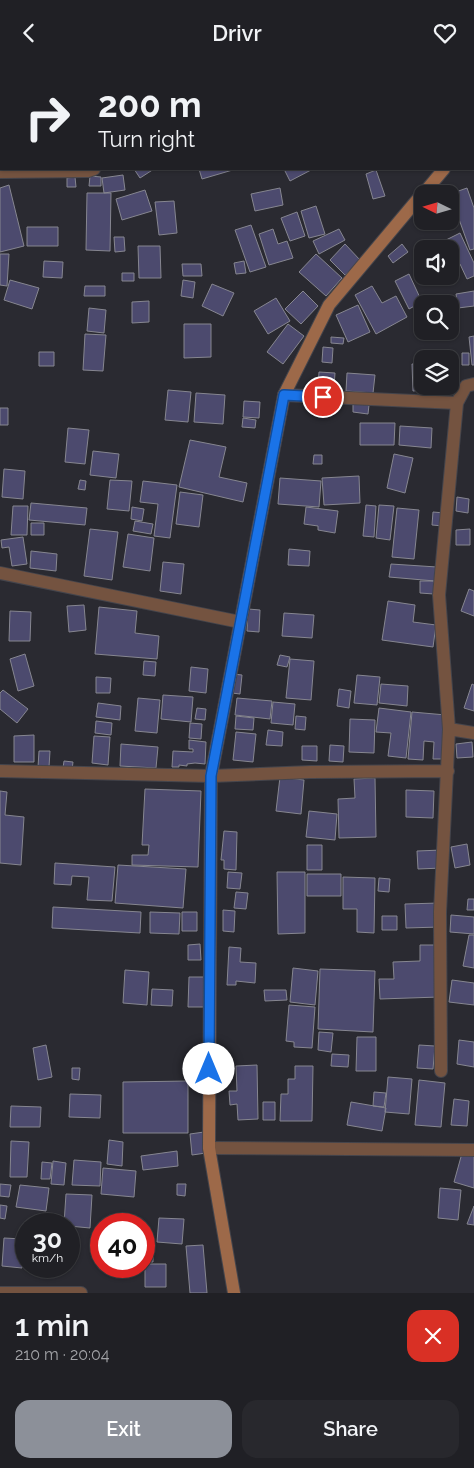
<!DOCTYPE html>
<meta charset="utf-8">
<style>
:root{--surface:#202025;--page:#28282d;--text:#f1f3f6;--muted:#a2a3a7;--line:#3d3e42;--accent:#8c9099}
body{margin:0;font-family:Raleway,sans-serif;background:var(--page);color:var(--text);height:100vh;display:flex;flex-direction:column;font-size:19px;white-space:nowrap}
*{box-sizing:border-box;margin:0}
p{font-size:16px;color:var(--muted)}
.icon{flex:none;width:28px;height:28px;fill:none;stroke:currentColor;stroke-width:2;stroke-linecap:round;stroke-linejoin:round}
.map{position:relative;height:1228px;overflow:hidden}
.side{display:flex;flex-direction:column;background:var(--surface);flex:1}
.side>*{flex:none}
.top-card{position:absolute;left:0px;top:0px;width:475px;height:105px;box-shadow:0 1px 4px #0004,0 0 0 1px var(--line);background:#202025;color:var(--text);overflow:hidden}
.needle{width:32px;rotate:275deg}
.fabs{position:absolute;left:414px;top:120px;display:grid;gap:10px}
.fabs a{display:grid;place-items:center;width:45px;height:45px;border-radius:10px;background:var(--surface);box-shadow:0 1px 4px #0004,0 0 0 1px var(--line);font-size:25px}
.speed{position:absolute;left:15px;top:1148px;display:flex;gap:10px;font-size:25px;font-weight:700;text-align:center}
.speed>*{display:grid;place-content:center;width:65px;height:65px;border-radius:50%;background:var(--surface);box-shadow:0 1px 4px #0004,0 0 0 1px var(--line);line-height:1}
.speed small{font-size:12px;font-weight:400}
.speed .limit{border:8px solid #d22;background:#fff;color:#111}
.pin{position:absolute;display:grid;place-items:center;width:42px;height:42px;color:#fff;margin:-21px;border:2px solid #fff;border-radius:50%;box-shadow:0 1px 5px #0007}
.me{position:absolute;width:55px;margin:-28px;rotate:0deg;stroke-linejoin:round;filter:drop-shadow(0 0 4px #0008)}
.turn{display:flex;align-items:center;gap:18px;height:105px;padding:0 15px;font-size:22px}
.turn .icon{width:65px;height:65px;stroke-width:2.5}
.turn b{display:block;font-size:35px;line-height:42px}
.round{display:grid;place-items:center;flex:none;width:52px;height:52px;border-radius:15px;background:var(--page)}
.head{display:flex;align-items:center;justify-content:space-between;height:85px;padding:0 15px}
h1{font-size:30px;font-weight:600;line-height:38px}
.button{display:flex;gap:10px;margin-top:auto;padding:10px 15px}
.button a{flex:1;height:58px;border-radius:15px;background:var(--accent);color:#fff;font-size:20px;font-weight:600;line-height:58px;text-align:center}
.button a+a{background:var(--page);color:var(--text)}
header{display:flex;justify-content:space-between;align-items:center;height:65px;padding:0 15px;background:var(--surface);font-size:22px;font-weight:600}
.map>svg:first-child{display:block}
</style>
<header><svg class="icon" aria-label="back" viewBox="0 0 24 24"><path d="M15 5l-7 7 7 7"/></svg>Drivr<svg class="icon" aria-label="heart" viewBox="0 0 24 24"><path d="M12 20l-8-8c-3-5 5-10 8-4 3-6 11-1 8 4z"/></svg></header>
<div class="map">
<svg width="474" height="1228" viewBox="0 0 474 1228">
<rect width="100%" height="100%" fill="#2a2a31"/>
<path fill="#4c4a6e" stroke="#868690" d="M178,0H228L225,1Z
M134,104H154L140,113Z
M199,104H236L202,114Z
M284,104H310L311,105L290,116Z
M376,105L385,131L373,134L366,109Z
M123,110L125,125L104,128L102,113Z
M90,111L101,112V121H89Z
M75,112L76,122H67V113Z
M9,120L24,181L0,187V123Z
M280,123L283,140L255,146L251,129Z
M467,123L474,143V184L470,185L450,129Z
M145,125L152,146L122,155L116,134Z
M87,128H111L110,186L86,185Z
M174,136L177,168L159,170L155,137Z
M316,141L325,169L309,173L301,146Z
M297,147L305,171L290,176L281,153Z
M251,160L266,202L250,207L235,165Z
M27,162H58V181H27Z
M273,164L278,179L287,176L293,193L269,200L259,169Z
M339,164L345,175L319,189L313,176Z
M460,168L474,198V211L467,214L460,199L453,202L450,195V184H445L442,177Z
M114,172H124L125,186L115,187Z
M345,179L360,195L345,210L330,195Z
M402,179L408,187L393,198L388,191Z
M138,181H160L161,213H139Z
M0,189H9L7,221L0,220Z
M316,189L342,213L326,231L299,207Z
M44,196L63,197L62,213L43,212Z
M244,196L246,208L236,209L234,198Z
M182,199H201L202,211H183Z
M122,208H134V216H122Z
M409,209L422,237L409,244L395,216Z
M10,215L39,223L32,244L4,235Z
M183,215L195,217L193,233L181,231Z
M212,219L234,228L223,251L202,241Z
M85,221H105V231H84Z
M372,221L382,238L396,231L407,252L376,269L355,230Z
M303,226L318,241L301,259L285,244Z
M474,226V241L458,243L456,229Z
M276,233L290,256L268,269L254,246Z
M149,236V257L132,258V237Z
M358,240L370,267L348,277L336,250Z
M89,243L106,245L104,268L87,266Z
M184,259H211V292L184,293Z
M288,259L304,271L283,299L267,287Z
M85,269L106,270L103,306L83,305Z
M474,271V300H472L469,272Z
M331,272L344,273L343,279L331,278Z
M323,282L333,283L332,298L322,297Z
M39,287H54V301H39Z
M462,288H469V300H462Z
M412,299H422L423,325L413,326Z
M319,307L335,308L334,322L318,321Z
M347,308L375,310L373,328L346,326Z
M168,325L191,327L188,357L165,355Z
M196,328L225,330L223,359L194,357Z
M244,336L260,337L259,353L243,352Z
M353,338L369,340L368,349L353,347Z
M0,343H8V360H0Z
M243,353L256,355L255,363L242,362Z
M360,358H395L394,380H360Z
M400,361L432,363L431,383L399,380Z
M68,363L89,365L85,399L65,397Z
M190,375L226,382L219,412L247,418L243,437L179,422Z
M93,386L119,389L116,413L90,410Z
M394,389L413,393L405,428L387,423Z
M314,390H322V399H313Z
M4,404L25,406L23,434L2,432Z
M359,411L360,438L324,440L322,413Z
M280,413L321,416L319,442L278,439Z
M80,415L86,416L85,425L78,424Z
M110,415L132,416L129,446L107,444Z
M143,416L177,420L170,473L154,471L158,439L140,437Z
M180,427L203,430L199,462L176,459Z
M457,432L469,434L468,448L456,446Z
M31,438L87,443L85,460L29,455Z
M366,440L376,441L374,472L363,471Z
M379,440L394,441L390,475L376,473Z
M13,441H28L27,470H11Z
M132,442L144,444L142,456L131,454Z
M306,442L338,446L335,468L318,465V461L304,459Z
M397,443L419,445L414,494L392,492Z
M433,447L445,448L443,461L432,460Z
M135,456L153,459L151,469L133,466Z
M31,458H44V470H31Z
M90,464L118,467L112,515L84,511Z
M470,464V480H456V465Z
M128,469L154,473L150,506L123,502Z
M23,472L27,499L12,501L9,482L2,483L1,475Z
M289,484L310,486L309,501L288,500Z
M31,486L57,489L56,506L30,503Z
M163,497L184,499L181,529L160,526Z
M391,499L437,502L435,516L389,512Z
M420,516H434V529L420,528Z
M469,524L474,526V551L461,546Z
M388,536L415,540L413,557L436,560L433,582L382,575Z
M84,540L86,565L69,567L67,541Z
M99,542L137,546L135,568L159,571L157,594L95,589Z
M248,544L260,545L259,567L247,566Z
M10,546L31,547L30,576H9Z
M284,548L314,550L312,573L282,571Z
M25,589L34,621L18,626L10,594Z
M280,590L290,592L287,602L277,600Z
M290,594L314,596L311,635L286,633Z
M144,596L156,597L155,611L143,610Z
M191,602L208,604L206,628L189,626Z
M233,609L242,610L240,629L232,628Z
M357,610L380,612L377,640L354,638Z
M96,612L111,613L110,628H96Z
M381,619L408,621L407,641L379,638Z
M472,619L474,620V646L464,643Z
M339,624L351,626L349,643L337,641Z
M3,625L28,644L17,658L0,644V628Z
M163,630L193,632L191,657L161,654Z
M138,633L160,635L157,668L135,666Z
M237,633L272,636L270,654L235,650Z
M273,637L295,639L293,660L271,658Z
M98,638L121,641L120,655L96,652Z
M197,643L206,644L205,655L195,654Z
M379,643L411,647L406,693L388,691L391,668L376,667Z
M412,647L446,650L442,694H433L434,677L424,676L423,695L408,694Z
M236,651L254,653L253,665L235,664Z
M296,651L306,652L305,665L295,664Z
M350,654L375,655L374,688L349,687Z
M96,656L112,658L111,670L95,668Z
M190,658L202,659L201,674L189,673Z
M268,665L283,667L282,681L266,680Z
M236,667L256,669L253,697L233,695Z
M34,670V697H14V671Z
M94,671L110,672L108,700L92,698Z
M189,675L206,677L205,699L195,698L187,699V701L179,700V702H172L173,686L193,687V684H189Z
M472,677L473,692L457,693L456,679Z
M121,679L158,682L156,703L120,701Z
M330,680L344,681L343,697L329,696Z
M302,681H317V696L302,695Z
M39,686H50L49,702H38Z
M64,696L73,697L72,705L63,703Z
M280,712L304,715L301,749L276,746Z
M375,713L376,772L339,773L338,734L355,733L354,714Z
M145,724L201,726L198,802L132,800V790H148L149,780H142Z
M406,725L434,726L433,753L406,752Z
M0,726L7,727L5,750L24,752L21,800L0,798Z
M309,746L337,749L335,775L306,772Z
M224,766L237,767L236,805L224,804V795H221Z
M467,779L470,800L455,803L451,782Z
M307,780H322V805H307Z
M442,785V803L418,804L417,786Z
M55,798L115,802L112,836L87,835L89,812L72,811L71,820L54,819Z
M118,800L186,804L183,843L115,838Z
M228,807L242,808L240,824L227,823Z
M277,807H305V868L278,869Z
M307,809H341V831H307Z
M343,812L375,813L374,868L357,867V844H343Z
M379,813L390,814L389,827L378,826Z
M236,827L248,828L246,844L234,843Z
M468,834H474V845H467Z
M439,838L440,862L406,863L405,839Z
M53,842L141,847L140,868L52,863Z
M223,845L235,846L234,867L223,866Z
M150,847L180,848L179,869L150,868Z
M182,847H197V866H182Z
M451,850L474,852V869L450,867Z
M382,851H397V865H382Z
M469,870H474V903L463,901Z
M200,879L201,895H188V880Z
M420,880H438L439,932L380,934L379,914H394L393,897L420,896Z
M229,882L241,883L240,897L256,898L255,918L236,916V920H227Z
M293,903L318,906L315,940L290,937Z
M320,904L375,906L373,967L318,964Z
M125,905L149,907L147,940L123,938Z
M189,912H206L205,942H188Z
M452,915L474,918V940L449,937Z
M152,924L173,925L172,941L151,940Z
M264,925H286L287,935L265,936Z
M289,940L315,942L312,983L294,982V977L286,976Z
M319,967L333,968L331,987L318,985Z
M357,972H376V1006H356Z
M459,975L474,977V1002L457,999Z
M46,980L52,1012L38,1015L33,983Z
M419,980L435,981L433,1004L417,1003Z
M332,989L349,990L348,1002L331,1001Z
M257,1000L258,1054L238,1055L237,1039L230,1040L229,1026H237L236,1001Z
M295,1001H313L312,1056H280L281,1029H288V1014H295Z
M72,1003H80L79,1015L72,1014Z
M388,1012L412,1014L409,1049L385,1047Z
M419,1015L445,1018L441,1062L415,1060Z
M188,1016V1068H123V1017Z
M374,1027L386,1028L384,1042L373,1041Z
M70,1029L101,1030L100,1053L69,1052Z
M454,1034L469,1036L467,1061L451,1060Z
M263,1037H275V1055H263Z
M351,1037L386,1043L382,1066L347,1060Z
M11,1041L41,1042L40,1062H10Z
M204,1067L206,1088L192,1090L190,1069Z
M109,1075L123,1077L122,1101L107,1099Z
M11,1076L29,1077L27,1112H10Z
M464,1081L474,1084V1123L454,1117Z
M177,1086L178,1101L143,1105L141,1091Z
M74,1095L101,1097L100,1121L72,1120Z
M53,1096L66,1098L64,1120L51,1119Z
M42,1097L52,1098L50,1114H41Z
M103,1103L136,1106L134,1132L101,1129Z
M0,1119L11,1120L9,1132L0,1131Z
M177,1119H186L185,1131L177,1130Z
M20,1120L49,1123L46,1146L16,1142Z
M440,1123L461,1125L458,1155L438,1153Z
M66,1129L92,1130L90,1163L69,1161V1159H64Z
M0,1140L7,1141L5,1154L0,1153Z
M474,1141V1160L467,1159Z
M45,1153L57,1155L56,1159H44Z
M159,1153L184,1154L182,1179L157,1177Z
M4,1173L23,1174L22,1203L2,1201Z
M203,1180L207,1228H190L186,1181Z
M145,1185H153V1197H145Z
M145,1199H166V1222H145Z"/>
<g fill="none" stroke-linecap="round" stroke-linejoin="round">
<g stroke="#45454c" stroke-width="14">
<path id="street" d="M322,1L324,0
M0,107L88,106L94,104
M284,330L457,338
M0,508L240,557
M449,664L474,668
M0,706L211,711L311,707L448,706
M441,1006L440,847L449,664L439,530L457,338L466,321L474,319
M209,1083L474,1085
M0,1228H81"/>
</g>
<g stroke="#45454c" stroke-width="14">
<path id="secondary" d="M474,69V68
M423,129L444,104
M234,1228L209,1083L211,711L284,330L329,240L422,129"/>
</g>
<use href="#street" stroke="#745340" stroke-width="12"/>
<use href="#secondary" stroke="#9d6949" stroke-width="12"/>
</g>
<g fill="none" stroke-linecap="round" stroke-linejoin="round">
<g stroke="#114b97" stroke-width="12">
<path id="route" d="M209,1004L211,711L284,330L323,332"/>
</g>
<use href="#route" stroke="#1a73e8" stroke-width="9"/>
</g>
</svg>
<div class="fabs">
<a><svg class="needle" viewBox="-14 -14 28 28"><path d="M0-13l5 13h-10z" fill="#e53935"/><path d="M0 13l5-13h-10z" fill="#a2a3a7"/></svg></a>
<a><svg class="icon" aria-label="sound" viewBox="0 0 24 24"><path d="M4 9h4l5-4v14l-5-4H4zM17 9q2 3 0 6"/></svg></a>
<a><svg class="icon" aria-label="search" viewBox="0 0 24 24"><circle cx="10" cy="10" r="6"/><path d="M15 15l6 6"/></svg></a>
<a><svg class="icon" aria-label="layers" viewBox="0 0 24 24"><path d="M12 4l9 5-9 5-9-5zM3 14l9 5 9-5"/></svg></a>
</div>
<div class="speed"><div>30<small>km/h</small></div><div class="limit">40</div></div>
<div class="pin" style="left:323px;top:332px;background:#d93025"><svg class="icon" aria-label="arrive" viewBox="0 0 24 24"><path d="M6 21V4h12l-3 4 3 4H6"/></svg></div>
<svg class="me" style="left:209px;top:1004px" viewBox="-20 -20 40 40"><circle r="19" fill="#fff"/><path d="M0-13L10 11 0 6-10 11z" fill="#1a73e8"/></svg>
<div class="top-card">
<div class="turn"><svg class="icon" aria-label="right" viewBox="0 0 24 24"><path d="M7 20v-9h11M14 6l5 5-5 5"/></svg><div><b>200 m</b>Turn right</div></div>
</div>
</div>
<section class="side">
<div class="head"><div><h1>1 min</h1><p>210 m · 20:04</p></div><a class="round" style="background:#d93025;color:#fff"><svg class="icon" aria-label="close" viewBox="0 0 24 24"><path d="M6 6l12 12M18 6L6 18"/></svg></a></div>
<div class="button"><a>Exit</a><a>Share</a></div>
</section>
